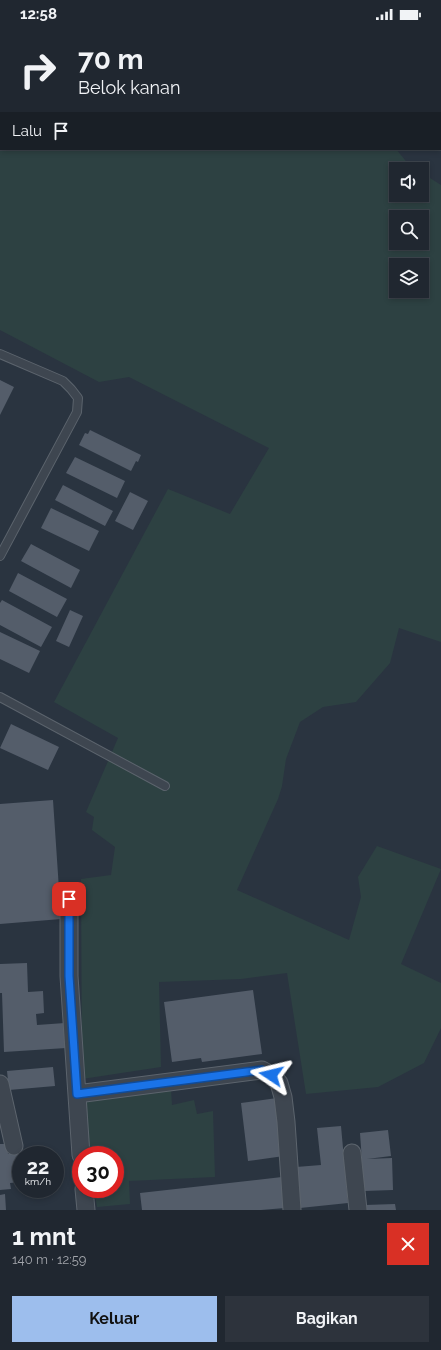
<!DOCTYPE html>
<html lang="id">
<meta charset="utf-8">
<style>
:root{--surface:#202730;--page:#2d333c;--text:#f1f3f6;--muted:#a2a5ab;--line:#3d444c;--accent:#9dbeed}
body{margin:0;font-family:Raleway,sans-serif;background:var(--page);color:var(--text);height:100vh;display:flex;flex-direction:column;font-size:15px;white-space:nowrap}
*{box-sizing:border-box;margin:0}
p{font-size:13px;color:var(--muted)}
.icon{flex:none;width:22px;height:22px;fill:none;stroke:currentColor;stroke-width:2;stroke-linecap:round;stroke-linejoin:round}
.map{position:relative;height:1182px;overflow:hidden}
.details{display:flex;flex-direction:column;background:var(--surface);flex:1}
.details>*{flex:none}
.top-card{position:absolute;left:0px;top:0px;width:441px;height:122px;box-shadow:0 2px 6px #0003,0 0 0 1px var(--line);background:#202730;color:var(--text);overflow:hidden}
.fabs{position:absolute;left:389px;top:134px;display:grid;gap:8px}
.fabs a{display:grid;place-items:center;width:40px;height:40px;border-radius:0px;background:var(--surface);box-shadow:0 2px 6px #0003,0 0 0 1px var(--line);font-size:20px}
.speed{position:absolute;left:12px;top:1118px;display:flex;gap:8px;font-size:20px;font-weight:700;text-align:center}
.speed>*{display:grid;place-content:center;width:52px;height:52px;border-radius:50%;background:var(--surface);box-shadow:0 2px 6px #0003,0 0 0 1px var(--line);line-height:1}
.speed small{font-size:10px;font-weight:400}
.speed .limit{border:6px solid #d22;background:#fff;color:#111}
.pin{position:absolute;display:grid;place-items:center;width:34px;height:34px;color:#fff;margin:-17px;border-radius:8px;box-shadow:0 2px 6px #0006}
.me{position:absolute;width:44px;margin:-22px;rotate:280deg;stroke-linejoin:round;filter:drop-shadow(0 0 3px #0008)}
.turn{display:flex;align-items:center;gap:14px;height:84px;padding:0 12px;font-size:18px}
.turn .icon{width:52px;height:52px;stroke-width:2.5}
.turn b{display:block;font-size:28px;line-height:34px}
.then{display:flex;align-items:center;height:38px;padding:0 12px;background:#0003;gap:8px;font-size:15px}
.round{display:grid;place-items:center;flex:none;width:42px;height:42px;border-radius:0px;background:var(--page)}
.headline{display:flex;align-items:center;justify-content:space-between;height:68px;padding:0 12px}
h1{font-size:24px;font-weight:700;line-height:30px}
.action{display:flex;gap:8px;margin-top:auto;padding:8px 12px}
.action a{flex:1;height:46px;border-radius:0px;background:var(--accent);color:#111;font-size:16px;font-weight:700;line-height:46px;text-align:center}
.action a+a{background:var(--page);color:var(--text)}
.status{display:flex;justify-content:space-between;align-items:center;height:28px;padding:0 20px;background:var(--surface);direction:ltr}
.status svg{height:11px;fill:currentColor}
.map>svg:first-child{display:block}
</style>
<div class="status"><b>12:58</b><svg viewBox="0 0 49 12"><path d="M0 12V9h3v3zM5 12V6h3v6zM10 12V3h3v9zM15 12V0h3v12zM26 1h20v11H26zM47 4h2v5h-2z"/></svg></div>
<div class="map">
<svg width="441" height="1182" viewBox="0 0 441 1182">
<rect width="100%" height="100%" fill="#2a3440"/>
<path fill="#2d4142" fill-rule="evenodd" d="M0,0H441V66L440,1H1V121H396L409,137L415,141H396V167H422V145L441,157V614L399,600L390,635L356,674L323,679L300,694L286,731L282,758L278,771L237,862L349,912L361,869L358,849L377,818L441,841L401,936L441,955V1000L424,1035L378,1059L306,1066L287,945L241,951L159,954L161,1039L82,1051L81,851L111,847L115,819L92,802L94,789L86,784L118,710L54,674L168,461L230,486L269,420L129,349L99,354L0,302ZM396,189H422V215H396ZM396,237H422V263H396Z
M171,1061L172,1077L194,1072L197,1086L213,1083L215,1149L129,1153L130,1176L97,1179L94,1161H115V1127H90L83,1076L93,1068Z"/>
<path fill="#545d6a" d="M0,352L14,359L0,387Z
M90,402L141,427L138,434L136,433L131,443L79,417L85,405L88,406Z
M75,429L125,453L117,470L66,445Z
M63,457L113,483L105,498L55,472Z
M130,464L148,473L133,502L115,493Z
M51,480L99,503L89,523L41,500Z
M31,516L80,542L71,560L21,533Z
M18,545L67,571L57,589L9,563Z
M2,572L52,599L41,619L0,597V575Z
M70,582L83,588L69,619L56,613Z
M0,604L40,623L29,645L0,631Z
M11,696L59,719L48,742L0,720Z
M53,772L61,891L0,896V776Z
M27,935L28,964L43,963L44,985L36,986L37,997L65,995L66,1020L4,1024L2,965H0V936Z
M253,962L262,1026L202,1034L201,1030L172,1034L164,974Z
M53,1039L55,1058L9,1062L7,1043Z
M277,1070L284,1128L248,1133L241,1075Z
M341,1098L348,1175L300,1180L296,1139L321,1137L317,1100Z
M388,1102L391,1128L367,1131L392,1130L393,1162L364,1163L360,1105Z
M0,1116H7L8,1126L20,1125L21,1154L10,1155L11,1161L0,1162Z
M282,1149L285,1180L261,1182H142L140,1165Z
M5,1166L6,1182H0V1167Z
M395,1176L396,1182H365V1177Z"/>
<g fill="none" stroke-linecap="round" stroke-linejoin="round">
<g stroke="#5c646d" stroke-width="10">
<path id="service" d="M0,326L63,353L71,361L78,370L77,384L0,528
M0,669L165,758"/>
</g>
<g stroke="#5c646d" stroke-width="19">
<path id="minor" d="M69,871V948L81,1127
M0,1056L14,1118
M77,1066L262,1042L271,1047L279,1055L283,1069L286,1094L292,1182
M352,1125L358,1182
M84,1161L86,1182"/>
</g>
<use href="#service" stroke="#3e4650" stroke-width="8"/>
<use href="#minor" stroke="#3e4650" stroke-width="17"/>
</g>
<g fill="none" stroke-linecap="round" stroke-linejoin="round">
<g stroke="#114b97" stroke-width="10">
<path id="route" d="M69,871V948L77,1066L262,1042L271,1047"/>
</g>
<use href="#route" stroke="#1a73e8" stroke-width="7"/>
</g>
</svg>
<div class="fabs">
<a><svg class="icon" aria-label="sound" viewBox="0 0 24 24"><path d="M4 9h4l5-4v14l-5-4H4zM17 9q2 3 0 6"/></svg></a>
<a><svg class="icon" aria-label="search" viewBox="0 0 24 24"><circle cx="10" cy="10" r="6"/><path d="M15 15l6 6"/></svg></a>
<a><svg class="icon" aria-label="layers" viewBox="0 0 24 24"><path d="M12 4l9 5-9 5-9-5zM3 14l9 5 9-5"/></svg></a>
</div>
<div class="speed"><div>22<small>km/h</small></div><div class="limit">30</div></div>
<div class="pin" style="left:69px;top:871px;background:#d93025"><svg class="icon" aria-label="arrive" viewBox="0 0 24 24"><path d="M6 21V4h12l-3 4 3 4H6"/></svg></div>
<svg class="me" style="left:271px;top:1047px" viewBox="-20 -20 40 40"><path d="M0-17L14 15 0 8-14 15z" fill="#1a73e8" stroke="#fff" stroke-width="4"/></svg>
<div class="top-card">
<div class="turn"><svg class="icon" aria-label="right" viewBox="0 0 24 24"><path d="M7 20v-9h11M14 6l5 5-5 5"/></svg><div><b>70 m</b>Belok kanan</div></div>
<div class="then">Lalu<svg class="icon" aria-label="arrive" viewBox="0 0 24 24"><path d="M6 21V4h12l-3 4 3 4H6"/></svg></div>
</div>
</div>
<section class="details">
<div class="headline"><div><h1>1 mnt</h1><p>140 m · 12:59</p></div><a class="round" style="background:#d93025;color:#fff"><svg class="icon" aria-label="close" viewBox="0 0 24 24"><path d="M6 6l12 12M18 6L6 18"/></svg></a></div>
<div class="action"><a>Keluar</a><a>Bagikan</a></div>
</section>
